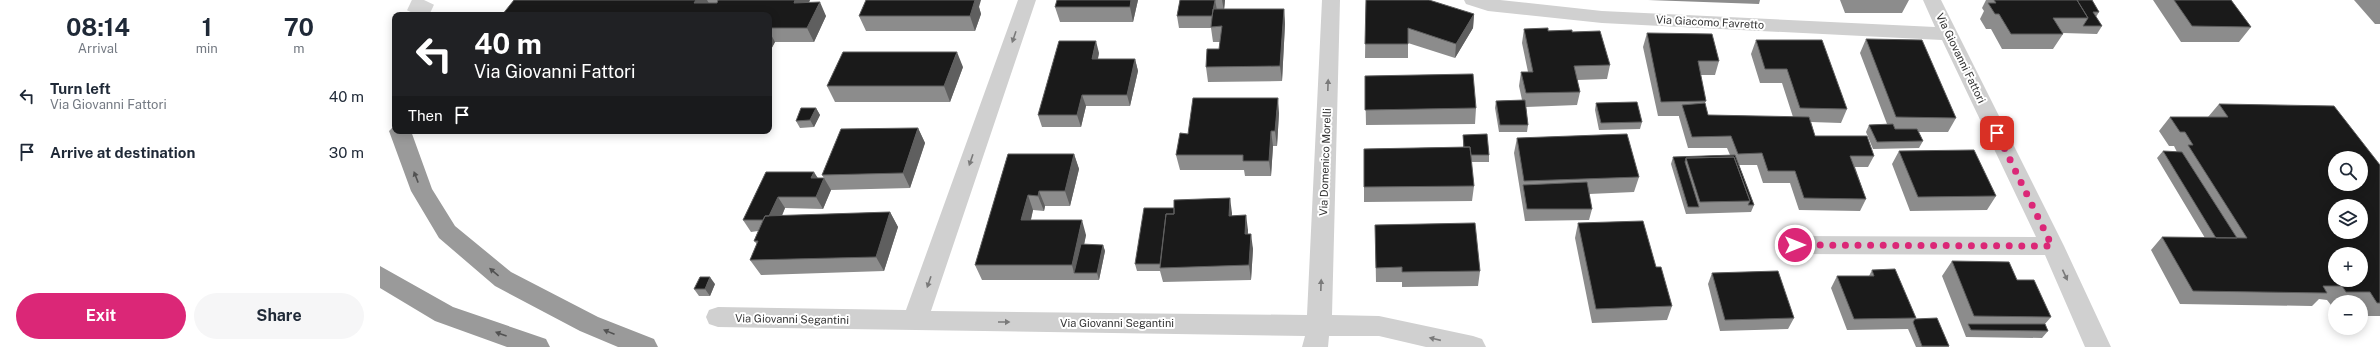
<!DOCTYPE html>
<meta charset="utf-8">
<style>
:root{--surface:#fff;--page:#f6f6f7;--text:#1f2937;--muted:#747a83;--accent:#db2777}
body{margin:0;font-family:"Public Sans",sans-serif;background:var(--page);color:var(--text);height:100vh;display:flex;flex-direction:column;font-size:15px;white-space:nowrap}
*{box-sizing:border-box;margin:0}
p{font-size:13px;color:var(--muted)}
.icon{flex:none;width:22px;height:22px;fill:none;stroke:currentColor;stroke-width:2;stroke-linecap:round;stroke-linejoin:round}
.map{position:relative;flex:1;overflow:hidden}
.panel{display:flex;flex-direction:column;background:var(--surface);width:380px}
.panel>*{flex:none}
.hud{position:absolute;left:12px;top:12px;width:380px;height:122px;border-radius:8px;box-shadow:0 2px 10px #0003;background:#202124;color:#fff;overflow:hidden}
.tools{position:absolute;left:1948px;top:151px;display:grid;gap:8px}
.tools a{display:grid;place-items:center;width:40px;height:40px;border-radius:50%;background:var(--surface);box-shadow:0 2px 10px #0003;font-size:20px}
.pin{position:absolute;display:grid;place-items:center;width:34px;height:34px;color:#fff;margin:-17px;border-radius:8px;box-shadow:0 2px 6px #0006}
.me{position:absolute;width:44px;margin:-22px;rotate:90deg;stroke-linejoin:round;filter:drop-shadow(0 0 3px #0008)}
.turn{display:flex;align-items:center;gap:14px;height:84px;padding:0 16px;font-size:18px}
.turn .icon{width:52px;height:52px;stroke-width:2.5}
.turn b{display:block;font-size:28px;line-height:34px}
.then{display:flex;align-items:center;height:38px;padding:0 16px;background:#0003;gap:8px;font-size:15px}
.eta{display:flex;justify-content:space-evenly;align-items:center;height:68px;text-align:center}
.eta b{font-size:24px;font-weight:700;line-height:28px}
.primary-button{display:flex;gap:8px;margin-top:auto;padding:8px 16px}
.primary-button a{flex:1;height:46px;border-radius:24px;background:var(--accent);color:#fff;font-size:16px;font-weight:700;line-height:46px;text-align:center}
.primary-button a+a{background:var(--page);color:var(--text)}
ul{padding:0;list-style:none}
li{display:flex;align-items:center;gap:12px;height:56px;padding:0 16px}
li div{flex:1}
li b{display:block;font-size:15px}
li em{font-style:normal}
main{display:flex;flex:1;min-height:0}
.map>svg:first-child{display:block}
</style>
<main>
<section class="panel">
<div class="eta">
<div><b>08:14</b><p>Arrival</p></div>
<div><b>1</b><p>min</p></div>
<div><b>70</b><p>m</p></div>
</div>
<ul>
<li><svg class="icon" aria-label="left" viewBox="0 0 24 24"><path d="M17 20v-9H6M10 6l-5 5 5 5"/></svg><div><b>Turn left</b><p>Via Giovanni Fattori</p></div><em>40 m</em></li>
<li><svg class="icon" aria-label="arrive" viewBox="0 0 24 24"><path d="M6 21V4h12l-3 4 3 4H6"/></svg><div><b>Arrive at destination</b></div><em>30 m</em></li>
</ul>
<div class="primary-button"><a>Exit</a><a>Share</a></div>
</section>
<div class="map">
<svg width="2000" height="347" viewBox="0 0 2000 347">
<rect width="100%" height="100%" fill="#fff"/>
<g fill="none" stroke-linecap="round" stroke-linejoin="round">
<path stroke="#d6d6d6" stroke-width="22" stroke-dasharray="22 11" stroke-linecap="butt" d="M37,15L44,0"/>
<path fill="#d0d0d0" fill-rule="evenodd" d="M638,0H656L551,311L927,315L942,0H960L952,315L999,316L1093,336L1102,339L1106,347H1046L999,336H949L948,347H922L925,336L338,327L329,324L326,317L329,310L338,307L526,310Z
M1084,0H1120L1222,11L1555,27L1543,0H1561L1684,246L1731,347H1705L1665,255L1415,254L1407,252L1403,245L1407,238L1415,236L1656,237L1562,40L1222,23L1108,11L1086,4Z"/>
<path fill="#9a9a9a" fill-rule="evenodd" d="M15,125V131H31L52,189L75,226L131,272L218,317L274,339L278,347H238L200,331L115,286L59,238L31,191L9,131Z
M0,266L73,307L166,339L170,347H127L55,321L0,288Z"/>
</g>
<path fill="#8c8c8c" d="M134,0H430L429,3L446,16L434,42H395L389,53V15Z
M677,0H758L753,22H680L675,7Z
M800,0H845L844,9H904L905,24L902,81L828,82L826,67L839,49L840,42H833L831,28H799L797,16Z
M986,0L1094,14L1093,28L1075,58L1028,43V58H985Z
M1268,0H1380L1379,4Z
M1460,0H1529L1522,13H1465Z
M1606,0H1712L1719,12L1716,17L1722,26L1717,34L1683,33V34L1673,49H1622L1611,29H1606L1600,19L1604,11L1602,8Z
M1773,0H1851L1871,27L1859,42H1801Z
M1974,0H2000V24H1995Z
M599,7L601,14L595,31H486L479,16Z
M1144,29L1192,32L1230,65L1227,79L1197,80L1200,92L1197,105L1146,107L1148,125L1147,132H1119L1115,108L1116,101L1142,100L1139,86L1141,72H1148L1142,43Z
M1267,33L1339,61L1335,75H1320L1326,101L1325,103L1328,115L1413,117L1402,83H1380L1371,54L1376,40L1467,109L1461,123L1431,122L1435,136L1494,156L1488,167H1475L1486,199L1480,211L1419,210L1410,183H1383L1377,165H1359L1374,205L1371,212L1306,214L1291,164L1293,157L1350,155L1347,148H1308L1299,117V116H1278L1263,47Z
M1486,39L1576,118L1568,132H1539L1543,141L1539,148L1493,149L1486,132L1489,125L1507,124L1480,53Z
M719,53L718,59H755L758,71L750,106H706L701,127H662L658,115Z
M583,67L570,102H455L447,86Z
M985,76L1096,108L1095,124L986,125Z
M1216,103L1262,122L1260,129L1219,130L1215,110Z
M1839,104L2000,165V316H1981V302H1955V305H1951L1947,300L1939,299L1932,306L1800,304L1771,250L1782,237L1825,238L1777,158L1783,151L1797,152L1794,146H1789L1779,131L1790,117H1828Z
M436,108L440,115L434,127L420,128L416,121Z
M899,113L897,146H893L891,176H865L864,170H800L796,155L808,134Z
M538,128L545,143L530,188L451,190L443,209L405,208L402,216L510,212L518,227L504,271L381,275L370,260L377,244L374,241L378,231L371,232L363,220L386,172L438,178H444L442,175Z
M1083,135L1109,155V162H1091L1094,186L1092,201L984,202V149L1083,147Z
M1137,138L1259,177L1254,192L1209,194L1212,209L1209,220L1145,221L1134,153Z
M1519,151L1616,196L1607,210L1530,211L1512,164Z
M628,154H694L699,169L690,206H665L664,211L653,210L651,220L706,235L704,245H723L725,251L719,280H602L595,265Z
M794,208L852,213V216L868,230V234L873,249L871,280L783,282L780,271H757L755,264Z
M1198,223L1276,267L1292,306L1287,320L1212,323L1195,238Z
M995,225L1100,271L1098,286L1022,287V282H996Z
M1572,261L1637,280L1671,317L1665,324L1668,331L1662,338L1586,337L1562,276Z
M1492,270L1536,318L1535,319L1569,346V347H1536L1528,329L1467,330L1451,288L1457,276H1489Z
M1332,273L1414,318L1408,329L1340,331L1328,284Z
M335,284L330,296H319L314,289Z"/>
<path fill="#5f5f5f" d="M316,0H327L330,5L314,3Z
M415,0H430L421,17L414,3Z
M591,0H601L599,7L601,14L595,31L590,16Z
M751,0H758L753,22L750,7Z
M835,0L837,10L835,28L833,16Z
M842,0H845L844,11Z
M440,2L446,16L434,42L427,28Z
M904,9L905,24L902,81L900,66Z
M1094,14L1093,28L1075,58L1076,44Z
M389,31L395,42L389,53Z
M716,41L719,53L715,71L712,59Z
M577,52L583,67L570,102L564,86Z
M755,59L758,71L750,106L747,95Z
M702,95L706,106L701,127L697,115Z
M898,98L899,113L897,146L895,131Z
M436,108L440,115L434,127L430,120Z
M538,128L545,143L530,188L523,173Z
M891,131L893,146L891,176L889,161Z
M694,154L699,169L690,206L685,191Z
M434,172L441,183L431,178Z
M444,178L451,190L443,209L436,197Z
M659,191L665,206L664,211L658,196Z
M648,195L653,210L647,235L641,220Z
M398,197L405,208L395,231L387,220Z
M850,198L852,213L851,231L849,216Z
M510,212L518,227L504,271L496,257Z
M866,215L868,230L867,249L865,234Z
M702,220L706,235L698,273H694L692,265Z
M871,234L873,249L871,280L869,265Z
M723,245L725,251L719,280L717,273Z
M330,277L335,284L330,296L325,289Z"/>
<path fill="#1a1a1a" stroke="#5f5f5f" fill-rule="evenodd" d="M134,0H316L314,3H337L338,0H415L414,3L440,2L427,28H389V15H122Z
M486,0H595L590,16H479Z
M677,0H751L750,7H675Z
M800,0H835L832,16H797Z
M986,0H1049L1094,14L1076,44L1028,28V44H985Z
M1614,0H1697L1708,18H1673L1683,34H1631L1619,14H1615L1608,3H1616Z
M1697,0H1712L1719,12H1713L1722,26H1703L1708,18Z
M1794,0H1851L1871,27L1812,26Z
M833,9H904L900,66L826,67L827,49H839L842,26L831,27Z
M1168,28V31L1192,30V32L1220,31L1230,65L1194,66L1200,92L1146,93L1141,72H1153L1144,29Z
M1267,33L1332,34L1339,61H1318L1326,101L1281,102Z
M1486,39L1542,40L1576,118L1516,117Z
M1376,40H1442L1467,109L1420,108L1407,69H1385Z
M679,41H716L712,59H755L747,95H702L697,115H658Z
M463,52H577L564,86H447Z
M1093,74L1096,108L985,110V76Z
M813,98H898L895,131H891L889,161H863V155H796L800,133L808,134Z
M1145,100L1148,125H1120L1116,101Z
M1257,102L1262,122L1221,123L1216,103Z
M1325,103L1328,115L1429,117L1435,136H1487L1494,156H1470L1486,199L1424,198L1415,171H1388L1382,153L1358,154L1351,136L1312,137L1302,105Z
M1839,104L1954,106L2000,165V303H1997L1990,292H1966L1962,286H1943L1947,293L1813,291L1782,237L1867,238L1808,145H1813L1805,132H1800L1790,117H1848ZM1955,158H1981V184H1955ZM1955,206H1981V232H1955ZM1955,254H1981V280H1955Z
M421,108H436L430,120L416,121Z
M1513,124L1515,129H1537L1543,141L1497,142L1489,125Z
M538,128L523,173L442,175L461,129Z
M1107,134L1109,155H1091L1090,147H1084L1083,135Z
M1247,134L1259,177L1144,181L1137,138Z
M1090,147L1094,186L984,187V149Z
M1594,150L1616,196L1538,197L1519,151Z
M1783,151L1802,152L1857,238H1836Z
M628,154H694L685,191H659L658,196L648,195L641,220H702L692,265H595Z
M1355,155L1374,205H1368L1370,201L1354,157L1306,158L1305,162L1319,207H1308L1293,157Z
M1354,157L1370,201L1320,202L1306,158Z
M386,172H434L431,178H444L436,197H398L389,216H385L383,220H363Z
M1207,182L1212,209H1147L1143,185Z
M850,198L849,216L866,215L865,234H871L869,265L780,268L786,214H794V200Z
M764,208H794V214H786L780,264H755Z
M510,212L496,257L370,260L378,241H374L385,216Z
M1263,221L1276,267H1281L1292,306L1216,309L1198,223Z
M1095,223L1100,271L1022,272V267L996,268L995,225Z
M701,244L723,245L717,273H694Z
M1572,261L1629,262L1637,280H1654L1671,317L1594,316Z
M1515,269L1536,318L1474,319L1457,276H1494L1492,270Z
M1398,271L1414,318L1345,320L1332,273Z
M320,277H330L325,289H314Z
M1557,318L1569,346H1542L1533,322L1535,319Z
M1588,324H1665L1668,331L1591,330Z"/>
<defs><path id="oneway-solid" d="M-6-.8H1V-3.2L6.5 0L1 3.2V.8H-6Z"/></defs>
<g fill="#7a7a7a">
<use href="#oneway-solid" transform="translate(634 37) rotate(109)"/>
<use href="#oneway-solid" transform="translate(948 85) rotate(-88)"/>
<use href="#oneway-solid" transform="translate(591 160) rotate(109)"/>
<use href="#oneway-solid" transform="translate(1685 275) rotate(65)"/>
<use href="#oneway-solid" transform="translate(549 282) rotate(109)"/>
<use href="#oneway-solid" transform="translate(941 285) rotate(-88)"/>
<use href="#oneway-solid" transform="translate(624 322)"/>
<use href="#oneway-solid" transform="translate(1055 339) rotate(-167)"/>
</g>
<g fill="#525252">
<use href="#oneway-solid" transform="translate(36 177) rotate(-111)"/>
<use href="#oneway-solid" transform="translate(114 272) rotate(-140)"/>
<use href="#oneway-solid" transform="translate(229 332) rotate(-158)"/>
<use href="#oneway-solid" transform="translate(121 334) rotate(-160)"/>
</g>
<g fill="none" stroke-linecap="round" stroke-linejoin="round">
<path stroke="#db2777" stroke-width="7" stroke-dasharray="0 12.6" d="M1415,245L1672,246L1617,133"/>
</g>
<g text-anchor="middle" dominant-baseline="central" stroke-width="4" stroke-linejoin="round" paint-order="stroke">
<g font-size="11" fill="#333" stroke="#fff">
<text transform="translate(1330 22) rotate(3)">Via Giacomo Favretto</text>
<text transform="translate(1581 58) rotate(64)">Via Giovanni Fattori</text>
<text transform="translate(945 162) rotate(-88)">Via Domenico Morelli</text>
<text transform="translate(412 319) rotate(1)">Via Giovanni Segantini</text>
<text x="737" y="323">Via Giovanni Segantini</text>
</g>
</g>
</svg>
<div class="tools">
<a><svg class="icon" aria-label="search" viewBox="0 0 24 24"><circle cx="10" cy="10" r="6"/><path d="M15 15l6 6"/></svg></a>
<a><svg class="icon" aria-label="layers" viewBox="0 0 24 24"><path d="M12 4l9 5-9 5-9-5zM3 14l9 5 9-5"/></svg></a>
<a>+</a>
<a>−</a>
</div>
<div class="pin" style="left:1617px;top:133px;background:#d93025"><svg class="icon" aria-label="arrive" viewBox="0 0 24 24"><path d="M6 21V4h12l-3 4 3 4H6"/></svg></div>
<svg class="me" style="left:1415px;top:245px" viewBox="-20 -20 40 40"><circle r="17" fill="#db2777" stroke="#fff" stroke-width="3"/><path d="M0-11L8 9 0 5-8 9z" fill="#fff"/></svg>
<div class="hud">
<div class="turn"><svg class="icon" aria-label="left" viewBox="0 0 24 24"><path d="M17 20v-9H6M10 6l-5 5 5 5"/></svg><div><b>40 m</b>Via Giovanni Fattori</div></div>
<div class="then">Then<svg class="icon" aria-label="arrive" viewBox="0 0 24 24"><path d="M6 21V4h12l-3 4 3 4H6"/></svg></div>
</div>
</div>
</main>
